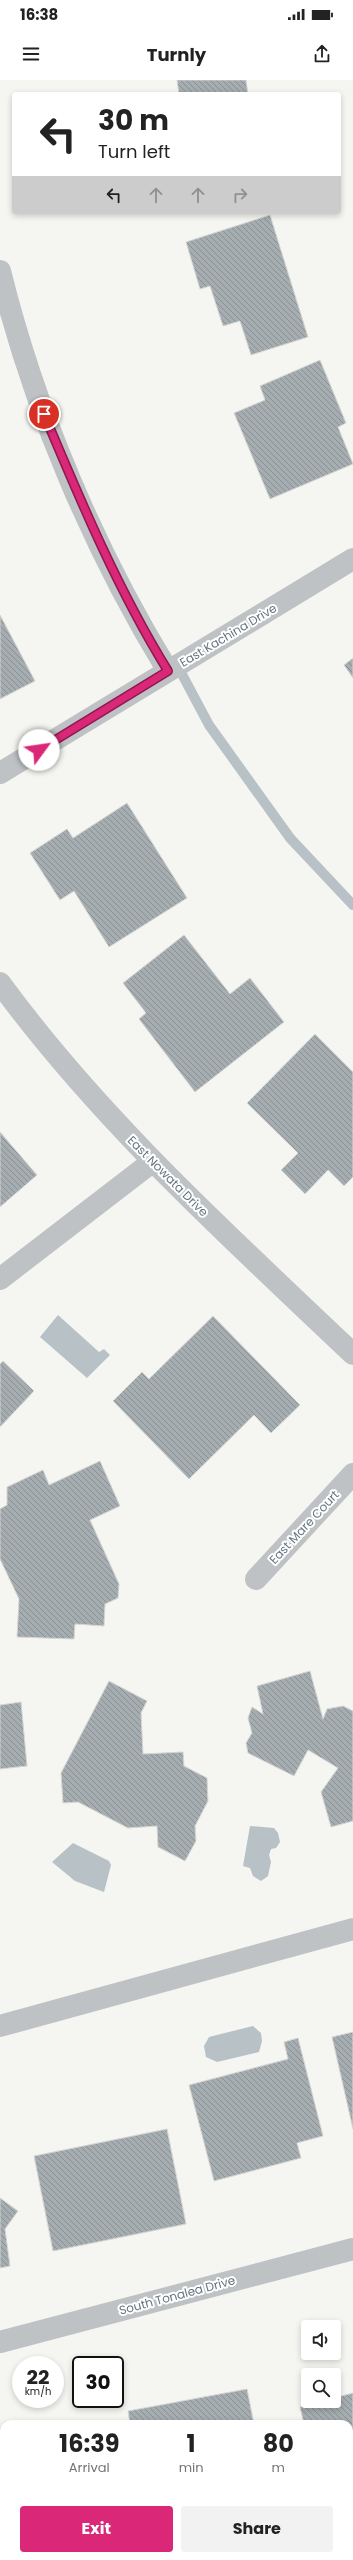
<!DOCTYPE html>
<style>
:root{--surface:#fff;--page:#f2f2f2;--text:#222;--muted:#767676;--accent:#db2777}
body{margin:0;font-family:Poppins,sans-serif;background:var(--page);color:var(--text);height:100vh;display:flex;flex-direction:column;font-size:15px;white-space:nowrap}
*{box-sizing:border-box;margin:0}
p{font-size:13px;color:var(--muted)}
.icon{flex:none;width:22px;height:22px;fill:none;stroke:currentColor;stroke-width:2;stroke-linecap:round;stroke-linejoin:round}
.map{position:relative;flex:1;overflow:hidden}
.panel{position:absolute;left:0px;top:2340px;width:353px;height:140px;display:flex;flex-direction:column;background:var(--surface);border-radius:12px 12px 0 0;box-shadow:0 2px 6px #0003}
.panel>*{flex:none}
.top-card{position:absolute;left:12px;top:12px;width:329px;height:122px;border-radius:4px;box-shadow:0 2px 6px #0003;background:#fff;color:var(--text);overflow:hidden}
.buttons{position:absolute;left:301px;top:2240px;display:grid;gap:8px}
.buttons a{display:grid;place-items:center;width:40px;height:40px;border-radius:4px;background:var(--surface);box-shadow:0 2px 6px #0003;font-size:20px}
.speed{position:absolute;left:12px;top:2276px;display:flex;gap:8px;font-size:20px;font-weight:700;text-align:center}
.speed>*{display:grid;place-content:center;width:52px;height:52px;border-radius:50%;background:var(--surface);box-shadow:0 2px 6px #0003;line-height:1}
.speed small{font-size:10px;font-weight:400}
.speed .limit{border:2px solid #111;border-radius:6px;background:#fff;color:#111}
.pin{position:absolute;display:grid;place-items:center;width:34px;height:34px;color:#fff;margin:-17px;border:2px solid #fff;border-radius:50%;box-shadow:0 1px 4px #0007}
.me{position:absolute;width:44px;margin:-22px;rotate:59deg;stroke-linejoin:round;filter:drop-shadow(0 0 3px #0008)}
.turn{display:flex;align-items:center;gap:14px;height:84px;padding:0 20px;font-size:18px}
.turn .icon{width:52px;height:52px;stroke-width:2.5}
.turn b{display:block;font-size:28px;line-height:34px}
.lanes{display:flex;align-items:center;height:38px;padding:0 20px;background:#0003;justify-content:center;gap:20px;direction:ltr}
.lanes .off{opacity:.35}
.eta{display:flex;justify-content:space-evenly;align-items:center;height:68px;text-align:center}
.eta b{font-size:24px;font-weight:700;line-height:28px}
.action{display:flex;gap:8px;margin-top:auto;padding:8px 20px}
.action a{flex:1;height:46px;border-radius:4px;background:var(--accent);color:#fff;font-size:16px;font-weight:700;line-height:46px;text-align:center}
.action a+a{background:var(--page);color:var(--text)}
.status{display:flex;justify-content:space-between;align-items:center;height:28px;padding:0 20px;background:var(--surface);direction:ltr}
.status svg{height:11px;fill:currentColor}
header{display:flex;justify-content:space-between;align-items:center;height:52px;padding:0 20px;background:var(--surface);font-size:18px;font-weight:700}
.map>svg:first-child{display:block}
</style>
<div class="status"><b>16:38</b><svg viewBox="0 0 49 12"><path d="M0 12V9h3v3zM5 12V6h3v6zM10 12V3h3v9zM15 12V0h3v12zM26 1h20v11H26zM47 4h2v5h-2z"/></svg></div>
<header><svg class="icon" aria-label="menu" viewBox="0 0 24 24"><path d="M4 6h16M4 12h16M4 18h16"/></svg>Turnly<svg class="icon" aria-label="share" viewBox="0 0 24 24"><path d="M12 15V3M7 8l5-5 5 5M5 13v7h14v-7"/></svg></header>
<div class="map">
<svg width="353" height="2480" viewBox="0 0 353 2480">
<defs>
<pattern id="building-back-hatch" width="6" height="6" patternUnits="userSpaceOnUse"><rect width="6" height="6" fill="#a5adb1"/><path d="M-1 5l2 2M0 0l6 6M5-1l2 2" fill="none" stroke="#8a9195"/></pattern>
</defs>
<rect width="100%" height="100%" fill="#f5f5f1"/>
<path fill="#b7c1c6" d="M58,1235L99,1272L104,1269L110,1275L87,1298L40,1257Z
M250,1746L274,1748L278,1753L280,1762L276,1768L271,1769L269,1775L271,1782L268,1796L261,1801L253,1796L250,1788L243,1786Z
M73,1763L109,1781L111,1785L104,1812L75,1801L52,1782Z
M253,1946L261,1953L262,1961L259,1972L217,1982L206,1977L204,1966L209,1957Z"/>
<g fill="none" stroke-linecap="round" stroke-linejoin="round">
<path stroke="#b7c1c6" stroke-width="10" d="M176,583L209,645L290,758L353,825"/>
</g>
<path fill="url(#building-back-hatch)" stroke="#d6d6d4" d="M177,0H246L248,14H179Z
M270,135L308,257L251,275L240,241L223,246L210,206L200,209L186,162Z
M320,280L346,343L338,347L353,384L270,419L234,333L265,320L260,306Z
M0,535L35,601L0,619Z
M353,578V598L344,585Z
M127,723L187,818L109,867L74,811L60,820L30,773L67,749L73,758Z
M184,855L230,914L250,898L284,942L195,1012L139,939L146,933L123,903Z
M315,954L353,992V1097L344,1106L328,1090L305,1114L281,1090L298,1073L247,1023Z
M0,1052L37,1095L0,1127Z
M213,1236L300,1325L271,1353L254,1335L189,1399L113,1321L142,1292L149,1299Z
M3,1281L34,1311L0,1347V1284Z
M100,1381L120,1426L90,1440L119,1504L118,1518L105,1524L104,1546L75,1544L74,1559L17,1557L19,1519L0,1479V1429L7,1425V1407L43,1390L49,1405Z
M310,1591L323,1639L327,1629L343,1626L353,1631V1741L331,1747L321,1712L338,1688L308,1670L294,1696L248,1673L246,1663L252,1653L248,1638L252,1627L263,1634L257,1606Z
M109,1601L147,1621L141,1633L143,1674L183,1672L184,1686L207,1698L208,1721L195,1746L196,1761L185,1781L158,1767L157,1746L128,1748L78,1722L63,1723L61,1693Z
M21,1622L27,1686L0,1689V1625Z
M353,1952V2049L332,1957Z
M298,1958L323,2056L297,2063L301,2078L214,2101L189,2005L288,1979L284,1962Z
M167,2049L186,2144L53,2171L34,2076Z
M0,2118L18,2131L5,2149L10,2186L0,2188Z
M247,2309L254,2344H130L128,2331Z
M353,2313V2402L349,2403V2344H304L300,2327L322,2321H334V2318Z
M4,2369V2476H24L25,2480H0V2370Z"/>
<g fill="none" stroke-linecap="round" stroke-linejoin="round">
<path stroke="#bec2c5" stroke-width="22" d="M0,191C34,329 94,470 168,591
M0,693L353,479
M0,903C101,1041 229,1156 353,1274
M0,1199L152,1082
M256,1499L353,1394
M0,1946L353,1849
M0,2262L353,2169"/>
</g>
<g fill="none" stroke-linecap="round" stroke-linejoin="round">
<g stroke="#8e194d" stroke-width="10">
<path id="route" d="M39,670L168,591C118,510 81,422 44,334"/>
</g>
<use href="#route" stroke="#db2777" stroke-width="7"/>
</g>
<g text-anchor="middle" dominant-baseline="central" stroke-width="4" stroke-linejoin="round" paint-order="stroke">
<g font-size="12" fill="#667580" stroke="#fff">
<text transform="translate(228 555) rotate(-31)">East Kachina Drive</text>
<text transform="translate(168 1096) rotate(45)">East Nowata Drive</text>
<text transform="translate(304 1447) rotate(-47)">East Mare Court</text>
<text transform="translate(177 2215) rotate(-15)">South Tonalea Drive</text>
</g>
</g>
</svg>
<div class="buttons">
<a><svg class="icon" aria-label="sound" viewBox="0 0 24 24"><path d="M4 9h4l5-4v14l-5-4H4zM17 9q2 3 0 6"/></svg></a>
<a><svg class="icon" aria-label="search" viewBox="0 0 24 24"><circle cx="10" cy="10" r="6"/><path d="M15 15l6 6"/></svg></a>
</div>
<div class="speed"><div>22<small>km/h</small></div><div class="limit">30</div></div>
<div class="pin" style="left:44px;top:334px;background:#d93025"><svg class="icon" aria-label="arrive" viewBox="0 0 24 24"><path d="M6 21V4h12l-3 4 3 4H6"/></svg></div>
<svg class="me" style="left:39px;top:670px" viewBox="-20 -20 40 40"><circle r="19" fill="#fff"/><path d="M0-13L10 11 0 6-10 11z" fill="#db2777"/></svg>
<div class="top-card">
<div class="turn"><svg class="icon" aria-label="left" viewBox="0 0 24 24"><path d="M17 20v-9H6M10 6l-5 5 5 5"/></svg><div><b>30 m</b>Turn left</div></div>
<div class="lanes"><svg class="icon" aria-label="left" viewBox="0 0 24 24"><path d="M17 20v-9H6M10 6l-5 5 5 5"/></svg><svg class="icon off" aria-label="ahead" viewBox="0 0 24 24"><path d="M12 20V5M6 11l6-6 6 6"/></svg><svg class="icon off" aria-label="ahead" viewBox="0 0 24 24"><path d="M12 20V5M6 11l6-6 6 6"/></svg><svg class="icon off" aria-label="right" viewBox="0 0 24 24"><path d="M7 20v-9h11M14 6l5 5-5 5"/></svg></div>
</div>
<section class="panel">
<div class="eta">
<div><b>16:39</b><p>Arrival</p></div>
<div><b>1</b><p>min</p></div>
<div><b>80</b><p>m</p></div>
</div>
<div class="action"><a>Exit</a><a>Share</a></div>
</section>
</div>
